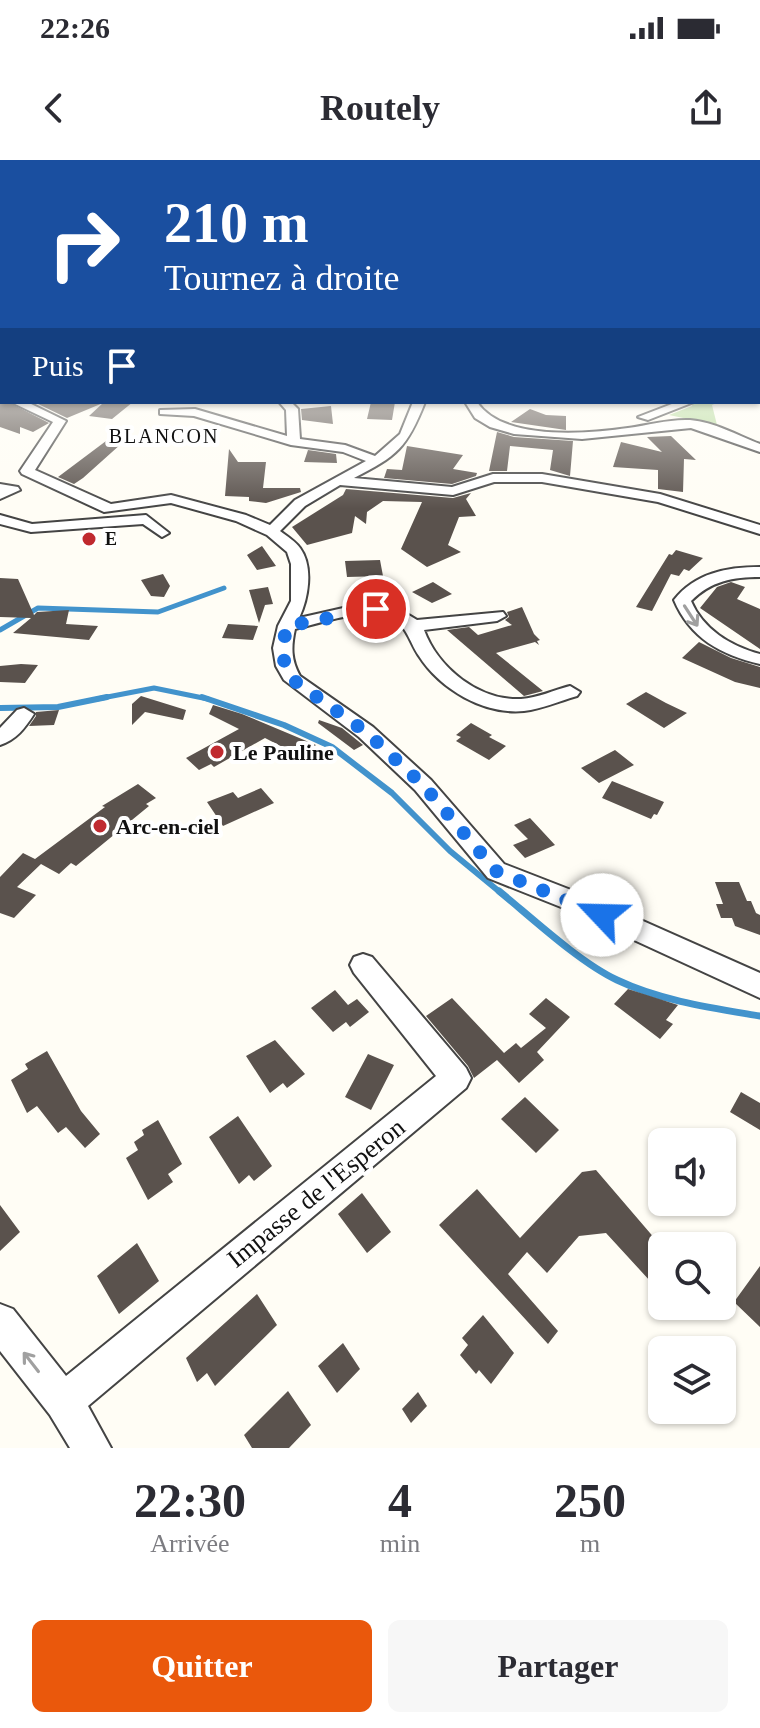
<!DOCTYPE html>
<html lang="fr">
<meta charset="utf-8">
<style>
:root{--surface:#fff;--page:#f7f7f7;--text:#2b2b33;--muted:#7c7c81;--accent:#ea580c}
body{margin:0;font-family:"Times New Roman",serif;background:var(--page);color:var(--text);height:100vh;display:flex;flex-direction:column;font-size:30px;white-space:nowrap}
*{box-sizing:border-box;margin:0}
p{font-size:26px;color:var(--muted)}
.icon{flex:none;width:44px;height:44px;fill:none;stroke:currentColor;stroke-width:2;stroke-linecap:round;stroke-linejoin:round}
.map{position:relative;height:1288px;overflow:hidden}
.sheet{display:flex;flex-direction:column;background:var(--surface);flex:1}
.sheet>*{flex:none}
.banner{position:absolute;left:0px;top:0px;width:760px;height:244px;box-shadow:0 2px 6px #0004;background:#1a4fa0;color:#fff;overflow:hidden}
.fabs{position:absolute;left:648px;top:968px;display:grid;gap:16px}
.fabs a{display:grid;place-items:center;width:88px;height:88px;border-radius:12px;background:var(--surface);box-shadow:0 2px 6px #0004;font-size:40px}
.pin{position:absolute;display:grid;place-items:center;width:68px;height:68px;color:#fff;margin:-34px;border:4px solid #fff;border-radius:50%;box-shadow:0 2px 8px #0007}
.me{position:absolute;width:88px;margin:-44px;rotate:294deg;stroke-linejoin:round;filter:drop-shadow(0 0 6px #0008)}
.turn{display:flex;align-items:center;gap:28px;height:168px;padding:0 32px;font-size:36px}
.turn .icon{width:104px;height:104px;stroke-width:2.5}
.turn b{display:block;font-size:56px;line-height:68px}
.then{display:flex;align-items:center;height:76px;padding:0 32px;background:#0003;gap:16px;font-size:30px}
.eta{display:flex;justify-content:space-evenly;align-items:center;height:136px;text-align:center}
.eta b{font-size:48px;font-weight:800;line-height:56px}
.primary-button{display:flex;gap:16px;margin-top:auto;padding:16px 32px}
.primary-button a{flex:1;height:92px;border-radius:12px;background:var(--accent);color:#fff;font-size:32px;font-weight:800;line-height:92px;text-align:center}
.primary-button a+a{background:var(--page);color:var(--text)}
.status{display:flex;justify-content:space-between;align-items:center;height:56px;padding:0 40px;background:var(--surface);direction:ltr}
.status svg{height:22px;fill:currentColor}
header{display:flex;justify-content:space-between;align-items:center;height:104px;padding:0 32px;background:var(--surface);font-size:36px;font-weight:800}
.map>svg:first-child{display:block}
</style>
<div class="status"><b>22:26</b><svg viewBox="0 0 49 12"><path d="M0 12V9h3v3zM5 12V6h3v6zM10 12V3h3v9zM15 12V0h3v12zM26 1h20v11H26zM47 4h2v5h-2z"/></svg></div>
<header><svg class="icon" aria-label="back" viewBox="0 0 24 24"><path d="M15 5l-7 7 7 7"/></svg>Routely<svg class="icon" aria-label="share" viewBox="0 0 24 24"><path d="M12 15V3M7 8l5-5 5 5M5 13v7h14v-7"/></svg></header>
<div class="map">
<svg width="760" height="1288" viewBox="0 0 760 1288">
<rect width="100%" height="100%" fill="#fffdf5"/>
<path fill="#b8db9d" d="M693,242H719L712,245L717,265L669,255L692,246Z"/>
<g fill="none" stroke-linecap="round" stroke-linejoin="round">
<path stroke="#4293cc" stroke-width="5" d="M0,470L38,448L158,452L224,428
M97,539L154,528L208,539"/>
<path stroke="#4293cc" stroke-width="6" d="M202,537L284,565L332,587L392,633L450,691L501,733
M0,548L58,547L107,537"/>
<path stroke="#4293cc" stroke-width="7" d="M499,731C532,758 579,802 617,820C661,841 712,848 760,856"/>
</g>
<path fill="#5a524d" d="M0,242H8L49,263L33,272L20,267V274L0,267Z
M34,242H133L112,259L89,256L103,243L67,258Z
M371,242H395L392,260L367,259Z
M331,246L333,264L302,260L301,249Z
M530,249L546,255L566,256V270L511,262Z
M497,272L514,277L573,281L570,316L550,310L553,290L510,286L507,311H489Z
M114,275L121,284L83,318L74,324L58,317Z
M671,276L696,300L684,299L683,332L658,329V310L613,307L621,282L662,292L647,277Z
M407,286L463,295L453,309L477,313L476,316L452,324L384,318L387,309L402,310Z
M229,289L238,302H266L263,328H300L301,332L266,343L249,341V337L225,336Z
M308,290L336,294L337,303L304,302Z
M346,329L453,338L471,333L466,339L476,356L459,357L448,385L461,392L427,407L401,389L422,342L383,341L367,352L366,364L355,356L352,373L307,385L292,367L343,335Z
M262,386L276,406L257,410L247,395Z
M676,390L703,398L689,411L684,409L679,416L671,414L652,451L636,447L669,394L672,395Z
M380,400L383,416L347,417L345,401Z
M163,414L170,426L164,437L151,436L141,420Z
M0,418L18,419L34,455L37,452L69,450L66,464L98,466L89,480L13,473L31,458L0,457Z
M433,422L452,434L432,443L412,432Z
M731,422L745,427L737,439L760,449V489L700,448L717,427Z
M268,427L273,444L265,445L259,463L249,430Z
M522,447L534,474L540,480L537,481L539,485L535,482L496,493L543,531L524,536L447,470L469,467L478,475L512,465L505,460L509,457L507,452Z
M359,458H375L372,475L354,474Z
M228,464L258,466L253,480L222,478Z
M699,482L731,498L760,507V528L735,522L682,498Z
M21,504L38,505L25,523L0,522V506Z
M646,532L666,543L687,553L664,568L626,544Z
M141,536L186,550L183,560L145,552L132,565V544Z
M213,545L242,554L316,585L300,596L265,578L214,607L211,604L199,610L186,598L239,569L209,554Z
M59,550L54,565L29,566L36,556V552Z
M319,560L342,568L363,585L354,590L318,563Z
M471,563L492,575L489,577L506,586L489,600L456,581L461,577L456,575Z
M615,590L634,605L599,623L581,608Z
M612,621L664,642L657,655L654,654L651,659L602,638Z
M138,624L156,638L146,644L149,646L76,706L71,703L59,714L41,704L17,727L36,735L14,758L0,753V717L23,693L35,699L105,647L102,646Z
M261,628L274,643L223,666L207,642L233,632L238,638Z
M530,658L555,685L525,698L513,685L528,679L514,665Z
M715,722H739L747,741H751L756,753L760,755V775L735,766L732,758H721L716,744H723Z
M578,758L628,780L624,787L588,769Z
M628,829L678,845L666,860L673,864L660,879L614,844Z
M335,830L348,845L357,839L369,852L350,867L346,862L333,872L311,848Z
M452,838L504,893L516,883L521,888L546,868L529,854L546,838L570,857L537,892L544,900L519,923L497,900L474,918L468,906L426,856Z
M275,880L305,914L287,928L283,923L270,933L246,896Z
M47,891L81,951L100,974L85,988L66,967L58,973L37,946L27,953L11,920L28,909L25,904Z
M368,894L394,905L371,950L345,937Z
M741,932L760,943V970L730,952Z
M525,937L559,970L536,993L501,959Z
M238,956L272,1006L254,1021L249,1015L239,1024L209,977Z
M158,960L182,1004L168,1014L173,1022L148,1040L126,998L138,990L134,982L144,975L142,970Z
M596,1010L662,1087V1134L606,1073L579,1076L547,1113L527,1092L508,1114L558,1171L548,1184L439,1065L477,1029L520,1078L582,1012Z
M362,1033L391,1072L367,1093L338,1054Z
M0,1045L20,1072L0,1091Z
M137,1083L159,1121L119,1154L97,1116Z
M760,1106V1167L734,1142Z
M257,1134L277,1165L215,1226L207,1213L197,1222L186,1198Z
M483,1155L514,1193L491,1224L479,1210L476,1214L460,1195L468,1185L462,1178Z
M343,1183L360,1209L337,1233L318,1206Z
M288,1231L311,1265L289,1288H252L244,1275Z
M418,1232L427,1246L411,1263L402,1249Z"/>
<g fill="none" stroke-linecap="round" stroke-linejoin="round">
<g stroke="#444" stroke-width="4">
<path id="minor" d="M0,191H2L0,198Z
M758,203H760V209H758Z
M11,242H27L66,261L35,310L111,344L171,335L246,355L270,365L295,340L366,301L343,292L291,285L194,256L160,254V250L195,249L287,276L286,250L279,242H291L298,249L300,279L345,285L375,296L400,274L413,242H425C407,288 397,296 354,318L452,327L493,314H542L660,334L760,365V374L658,342L542,322H494L453,335L340,325L305,346L280,371C287,376 296,382 300,388C314,407 308,439 299,458L361,444L397,448L417,460L503,452L506,456L497,461L424,470C438,508 479,541 521,539C538,538 554,530 570,526L580,532L577,536C559,541 542,549 524,551C484,555 440,529 419,496C408,480 407,462 385,456C357,449 323,463 295,469C291,487 291,500 300,516L373,567L431,620L504,704L589,737L760,813V838L571,751L488,718L415,630L359,577L284,520L276,506L273,488L278,466L291,441V404L287,392L267,375L236,361L171,343L104,352L22,314L20,311L53,262Z
M465,242H477C503,281 586,274 628,268C649,265 669,259 690,260C714,262 737,275 760,284V292L691,268L582,279L514,274L490,267L475,258Z
M677,242H694L648,260L638,257Z
M0,324L18,327L20,330L0,339Z
M0,355L32,364L146,355L169,373L162,377L143,364L31,372L0,364Z
M760,407V417C733,417 711,421 691,441C703,469 730,486 760,494V504C721,495 690,478 674,440C695,413 727,407 760,407Z
M24,548L34,554C25,568 16,580 0,585V568L17,550Z
M363,794L372,797L466,908L471,918L466,928L88,1246L111,1288H70L50,1255L0,1191V1144L13,1149L66,1216L436,916L354,813L350,805L354,797Z"/>
</g>
<use href="#minor" fill="#fff" fill-rule="evenodd"/>
</g>
<defs><path id="oneway-shaft" d="M-6 0H5M1.5-3L5.5 0L1.5 3" fill="none" stroke-width="1.6" stroke-linecap="round" stroke-linejoin="round" transform="scale(2)"/></defs>
<g stroke="#a0a0a0">
<use href="#oneway-shaft" transform="translate(691 456) rotate(57)"/>
<use href="#oneway-shaft" transform="translate(31 1202) rotate(-128)"/>
</g>
<linearGradient id="sky" x2="0" y2="1"><stop stop-color="#95c5ee"/><stop offset="0.48" stop-color="#fffefa"/><stop offset="1" stop-color="#fffefa" stop-opacity="0"/></linearGradient>
<rect width="760" height="349" fill="url(#sky)"/>
<g fill="none" stroke-linecap="round" stroke-linejoin="round">
<path stroke="#1a73e8" stroke-width="14" stroke-dasharray="0 25.2" d="M376,449L287,466L282,488L285,506L293,520L366,572L423,625L496,711L602,755"/>
</g>
<g fill="#c02a2f" stroke="#fff" stroke-width="3">
<circle cx="89" cy="379" r="8"/>
<circle cx="217" cy="592" r="8"/>
<circle cx="100" cy="666" r="8"/>
</g>
<g text-anchor="middle" dominant-baseline="central" stroke-width="8" stroke-linejoin="round" paint-order="stroke">
<g font-size="18" font-weight="bold" fill="#111" stroke="#fff" text-anchor="start">
<text x="105" y="379">E</text>
</g>
<g font-size="20" letter-spacing="2" fill="#111" stroke="#fff">
<text x="164" y="276">BLANCON</text>
</g>
<g font-size="22" font-weight="bold" fill="#111" stroke="#fff" text-anchor="start">
<text x="233" y="592">Le Pauline</text>
<text x="116" y="666">Arc-en-ciel</text>
</g>
<g font-size="26" fill="#111" stroke="#fff">
<text transform="translate(316 1033) rotate(-39)">Impasse de l'Esperon</text>
</g>
</g>
</svg>
<div class="fabs">
<a><svg class="icon" aria-label="sound" viewBox="0 0 24 24"><path d="M4 9h4l5-4v14l-5-4H4zM17 9q2 3 0 6"/></svg></a>
<a><svg class="icon" aria-label="search" viewBox="0 0 24 24"><circle cx="10" cy="10" r="6"/><path d="M15 15l6 6"/></svg></a>
<a><svg class="icon" aria-label="layers" viewBox="0 0 24 24"><path d="M12 4l9 5-9 5-9-5zM3 14l9 5 9-5"/></svg></a>
</div>
<div class="pin" style="left:376px;top:449px;background:#d93025"><svg class="icon" aria-label="arrive" viewBox="0 0 24 24"><path d="M6 21V4h12l-3 4 3 4H6"/></svg></div>
<svg class="me" style="left:602px;top:755px" viewBox="-20 -20 40 40"><circle r="19" fill="#fff"/><path d="M0-13L10 11 0 6-10 11z" fill="#1a73e8"/></svg>
<div class="banner">
<div class="turn"><svg class="icon" aria-label="right" viewBox="0 0 24 24"><path d="M7 20v-9h11M14 6l5 5-5 5"/></svg><div><b>210 m</b>Tournez à droite</div></div>
<div class="then">Puis<svg class="icon" aria-label="arrive" viewBox="0 0 24 24"><path d="M6 21V4h12l-3 4 3 4H6"/></svg></div>
</div>
</div>
<section class="sheet">
<div class="eta">
<div><b>22:30</b><p>Arrivée</p></div>
<div><b>4</b><p>min</p></div>
<div><b>250</b><p>m</p></div>
</div>
<div class="primary-button"><a>Quitter</a><a>Partager</a></div>
</section>
